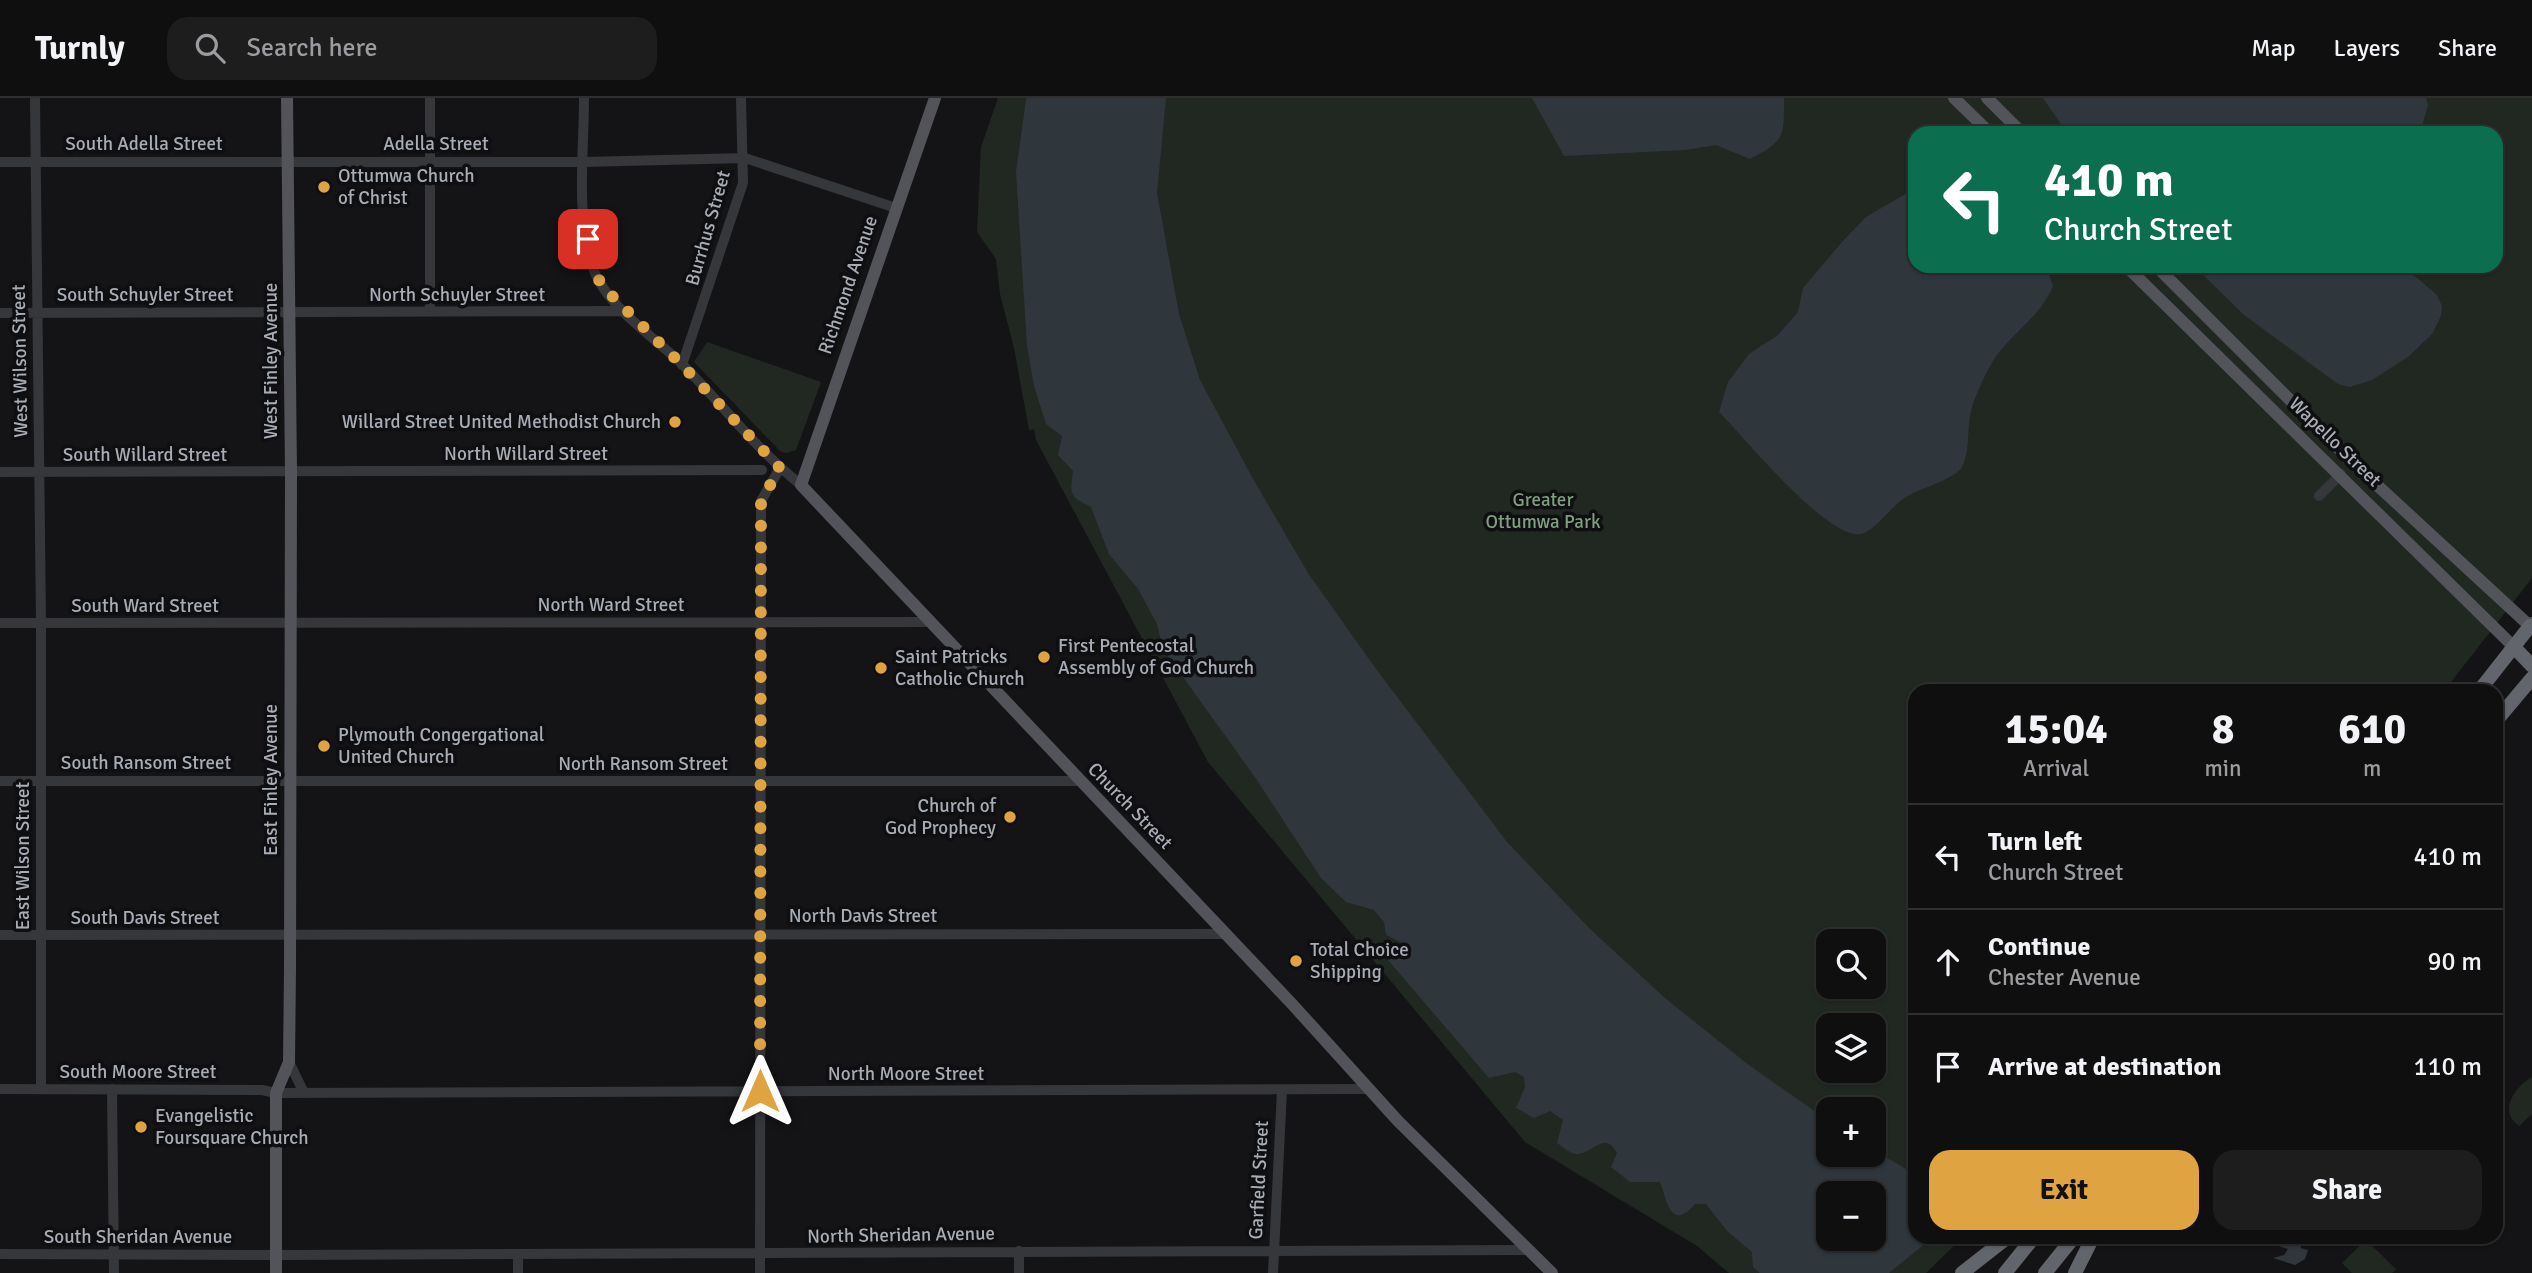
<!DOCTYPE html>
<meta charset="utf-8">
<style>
:root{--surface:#0f0f10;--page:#1d1d1e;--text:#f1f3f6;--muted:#9b9c9f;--line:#2f2f30;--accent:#e0a342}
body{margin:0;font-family:Signika,sans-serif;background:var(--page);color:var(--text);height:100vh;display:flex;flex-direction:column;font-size:26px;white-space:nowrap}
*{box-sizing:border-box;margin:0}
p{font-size:23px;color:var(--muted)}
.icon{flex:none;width:38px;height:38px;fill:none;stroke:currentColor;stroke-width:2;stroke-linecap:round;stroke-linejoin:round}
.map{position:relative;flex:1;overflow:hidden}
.side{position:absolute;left:1908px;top:586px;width:595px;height:560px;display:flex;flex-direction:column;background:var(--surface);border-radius:21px;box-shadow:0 2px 5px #0004,0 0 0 2px var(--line)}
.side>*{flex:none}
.hud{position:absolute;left:1908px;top:28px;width:595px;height:147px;border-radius:21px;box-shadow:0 2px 5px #0004,0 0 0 2px var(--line);background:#0b6e4f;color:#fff;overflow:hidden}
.controls{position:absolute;left:1816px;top:831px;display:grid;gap:14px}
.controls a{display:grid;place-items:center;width:70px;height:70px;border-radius:14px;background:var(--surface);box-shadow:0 2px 5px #0004,0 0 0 2px var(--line);font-size:35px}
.pin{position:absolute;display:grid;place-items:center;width:60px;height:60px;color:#fff;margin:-30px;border-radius:14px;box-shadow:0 4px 10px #0006}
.me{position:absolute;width:77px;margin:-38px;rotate:0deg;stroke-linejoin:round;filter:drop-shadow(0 0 5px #0008)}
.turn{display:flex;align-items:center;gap:24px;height:147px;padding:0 21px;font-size:32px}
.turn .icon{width:91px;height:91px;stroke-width:2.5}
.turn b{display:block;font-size:49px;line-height:60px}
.eta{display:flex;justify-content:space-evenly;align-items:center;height:119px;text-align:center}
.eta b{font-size:42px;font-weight:800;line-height:49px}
.button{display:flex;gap:14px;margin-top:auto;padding:14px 21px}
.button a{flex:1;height:80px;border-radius:21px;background:var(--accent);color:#111;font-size:28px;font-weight:800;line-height:80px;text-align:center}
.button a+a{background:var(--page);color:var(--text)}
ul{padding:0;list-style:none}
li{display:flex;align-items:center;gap:21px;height:105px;padding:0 21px;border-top:2px solid var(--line)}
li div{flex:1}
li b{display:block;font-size:26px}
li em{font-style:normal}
header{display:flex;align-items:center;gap:42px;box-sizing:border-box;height:98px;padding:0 35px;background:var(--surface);border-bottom:2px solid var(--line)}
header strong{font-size:33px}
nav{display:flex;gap:38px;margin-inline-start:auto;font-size:24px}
.search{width:490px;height:63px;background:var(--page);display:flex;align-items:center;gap:18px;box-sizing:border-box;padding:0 24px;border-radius:21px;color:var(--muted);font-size:26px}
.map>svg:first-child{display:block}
</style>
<header>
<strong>Turnly</strong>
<div class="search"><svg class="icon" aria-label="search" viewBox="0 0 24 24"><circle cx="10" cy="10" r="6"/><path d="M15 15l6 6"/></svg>Search here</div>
<nav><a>Map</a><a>Layers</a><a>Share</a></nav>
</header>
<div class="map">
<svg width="2532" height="1175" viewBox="0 0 2532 1175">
<rect width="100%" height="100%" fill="#141416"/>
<path fill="#212821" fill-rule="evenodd" d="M998,0H1026L1018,61L1034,0H2532V480L2444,593H1914V1139H1963L1926,1175H1729L1697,1148L1525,1044L1208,664L1036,342L1034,331L1029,332L1014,250L1000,196L996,161L977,134L981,49ZM1914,35H2496V168H1914ZM1829,844H1874V889H1829ZM1829,928H1874V973H1829ZM1829,1012H1874V1057H1829ZM1829,1096H1874V1141H1829Z
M707,244L821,284L796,352L786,355L780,353L694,264Z
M2532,979V1016L2519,1028C2497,1013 2516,988 2532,979Z
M2366,1142L2396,1171L2392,1175H2352L2342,1165Z"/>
<path fill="#2f373d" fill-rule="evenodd" d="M1026,0H1166L1157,95L1179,216L1200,282L1253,381L1308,475L1376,571L1507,744L1590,831L1666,901L1750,968L1829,1023V1057H1874V1052L1914,1076V1139H1933L1889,1175H1760L1753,1169L1752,1154L1727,1133L1706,1106H1695C1670,1135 1667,1101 1660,1084H1630L1611,1069L1617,1055C1604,1032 1594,1055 1578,1056C1571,1057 1563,1049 1557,1045L1563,1022L1550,1013L1534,1020L1516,1010L1525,989L1524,979L1515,974L1489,980L1376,848L1396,850L1401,844L1386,837L1384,824L1374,812L1346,804L1321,780L1257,682L1163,551L1157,526L1138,491L1109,456L1091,409C1069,398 1070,397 1073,373L1058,357L1062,338L1046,326L1034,288L1027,247L1016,74ZM1829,1096H1874V1141H1829Z
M1532,0H1784C1784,39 1785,43 1750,61L1716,47L1685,52L1564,58Z
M2043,0H2426L2428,7L2420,35H2067Z
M1914,91V168H2046L2053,188C2040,221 2006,238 1990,268C1982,283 1973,302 1970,318C1967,335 1970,355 1961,371C1948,383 1925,389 1909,397C1892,406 1881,427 1864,435C1832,449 1742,336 1719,314L1728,284L1749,256L1778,237L1798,214L1803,190L1842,144L1866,119Z
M2194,168H2403L2437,197L2442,208L2441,218L2432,236L2409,258L2372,282L2350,289L2338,286L2244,217Z
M2250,1139H2300L2301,1150L2308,1152L2305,1161L2295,1167L2273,1160L2284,1157L2288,1151Z"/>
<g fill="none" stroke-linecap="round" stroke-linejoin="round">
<path stroke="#36373a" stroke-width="10" d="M35,0L41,525V991
M430,0V214
M584,0C584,52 576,113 591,164C602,206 652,237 682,266C722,306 756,351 801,387
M0,64H584L745,60L896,110
M0,215L625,213
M682,267L743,85L741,0
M0,374L762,372
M2319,398L2341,376
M0,525L930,524
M0,683H1078
M0,837L1226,836
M289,964L304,995
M0,991L262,992L276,995L1369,991
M112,991L114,1175
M1019,1153V1175
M0,1156L287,1157L1527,1152
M518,1156V1175
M760,1175L761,403L780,370
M1273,1175L1282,992"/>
<path stroke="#525459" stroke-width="12" d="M935,0L801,387L1293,907L1398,1023L1552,1175
M1954,0L1990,35
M1987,0L2022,35
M2126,168L2514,549
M2156,168L2353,365L2530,528L2532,525
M276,1175V995L289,964L290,872L291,374L287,0"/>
<path stroke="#62656b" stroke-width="14" d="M2514,549L2532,568
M2479,593L2530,528L2532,529
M2496,623L2532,580
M1962,1175L2008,1139
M2005,1175L2034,1139
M2045,1175L2074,1139
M2075,1175L2093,1139"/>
</g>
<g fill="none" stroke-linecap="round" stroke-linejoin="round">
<path stroke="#e0a342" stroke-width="12" stroke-dasharray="0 21.6" d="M588,141L591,165L602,188L682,267L780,370L761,403L760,993"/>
</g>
<g fill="#e0a342" stroke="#0f0f11" stroke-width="2.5">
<circle cx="324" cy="89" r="7"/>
<circle cx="675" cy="324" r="7"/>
<circle cx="1044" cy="559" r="7"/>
<circle cx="881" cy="570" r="7"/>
<circle cx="324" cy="648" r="7"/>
<circle cx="1010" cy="719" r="7"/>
<circle cx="1296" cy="863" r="7"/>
<circle cx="141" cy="1029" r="7"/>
</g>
<g text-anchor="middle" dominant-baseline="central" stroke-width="7" stroke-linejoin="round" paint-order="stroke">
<g font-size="19" fill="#a7acb5" stroke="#0f0f11">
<text x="144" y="46">South Adella Street</text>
<text x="436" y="46">Adella Street</text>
<text transform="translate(708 130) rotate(-74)">Burrhus Street</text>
<text transform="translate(848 187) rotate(-71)">Richmond Avenue</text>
<text x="145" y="197">South Schuyler Street</text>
<text x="457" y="197">North Schuyler Street</text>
<text transform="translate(20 263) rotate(-91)">West Wilson Street</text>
<text transform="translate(271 263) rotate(-90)">West Finley Avenue</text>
<text transform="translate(2335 344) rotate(44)">Wapello Street</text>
<text x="526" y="356">North Willard Street</text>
<text x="145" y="357">South Willard Street</text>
<text x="611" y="507">North Ward Street</text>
<text x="145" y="508">South Ward Street</text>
<text x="146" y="665">South Ransom Street</text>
<text x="643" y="666">North Ransom Street</text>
<text transform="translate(271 682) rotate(-90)">East Finley Avenue</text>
<text transform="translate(1130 708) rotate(46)">Church Street</text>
<text transform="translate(23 758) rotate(-90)">East Wilson Street</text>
<text x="863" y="818">North Davis Street</text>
<text x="145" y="820">South Davis Street</text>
<text x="138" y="974">South Moore Street</text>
<text x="906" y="976">North Moore Street</text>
<text transform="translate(1259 1082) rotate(-87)">Garfield Street</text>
<text transform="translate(901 1137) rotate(-1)">North Sheridan Avenue</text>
<text x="138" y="1139">South Sheridan Avenue</text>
</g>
<g font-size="19" fill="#a7acb5" stroke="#0f0f11" text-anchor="start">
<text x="338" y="78">Ottumwa Church<tspan x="338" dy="22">of Christ</tspan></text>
<text x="661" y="324" text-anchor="end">Willard Street United Methodist Church</text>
<text x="1058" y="548">First Pentecostal<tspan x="1058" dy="22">Assembly of God Church</tspan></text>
<text x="895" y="559">Saint Patricks<tspan x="895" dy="22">Catholic Church</tspan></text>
<text x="338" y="637">Plymouth Congergational<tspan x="338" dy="22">United Church</tspan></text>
<text x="996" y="708" text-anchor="end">Church of<tspan x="996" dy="22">God Prophecy</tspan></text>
<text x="1310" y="852">Total Choice<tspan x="1310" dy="22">Shipping</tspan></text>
<text x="155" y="1018">Evangelistic<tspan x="155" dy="22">Foursquare Church</tspan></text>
</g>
<g font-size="19" fill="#809e80" stroke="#0f0f11">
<text x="1543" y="402">Greater<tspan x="1543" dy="22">Ottumwa Park</tspan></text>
</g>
</g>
</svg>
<div class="controls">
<a><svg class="icon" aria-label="search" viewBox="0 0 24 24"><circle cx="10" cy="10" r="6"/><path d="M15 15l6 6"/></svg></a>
<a><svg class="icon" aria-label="layers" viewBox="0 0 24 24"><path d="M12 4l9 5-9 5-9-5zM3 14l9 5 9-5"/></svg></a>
<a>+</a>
<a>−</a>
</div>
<div class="pin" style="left:588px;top:141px;background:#d93025"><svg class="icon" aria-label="arrive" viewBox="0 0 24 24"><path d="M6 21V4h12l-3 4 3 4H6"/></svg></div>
<svg class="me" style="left:760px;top:993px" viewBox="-20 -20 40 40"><path d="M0-17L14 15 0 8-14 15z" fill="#e0a342" stroke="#fff" stroke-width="4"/></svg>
<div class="hud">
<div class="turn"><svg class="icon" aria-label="left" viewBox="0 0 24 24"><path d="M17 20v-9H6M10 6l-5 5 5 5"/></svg><div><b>410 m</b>Church Street</div></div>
</div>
<section class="side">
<div class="eta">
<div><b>15:04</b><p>Arrival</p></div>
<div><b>8</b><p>min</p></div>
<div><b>610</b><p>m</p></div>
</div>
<ul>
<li><svg class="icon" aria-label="left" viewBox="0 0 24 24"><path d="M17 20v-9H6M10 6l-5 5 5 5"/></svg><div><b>Turn left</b><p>Church Street</p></div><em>410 m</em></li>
<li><svg class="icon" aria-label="ahead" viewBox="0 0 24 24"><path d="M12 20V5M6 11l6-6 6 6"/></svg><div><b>Continue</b><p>Chester Avenue</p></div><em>90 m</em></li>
<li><svg class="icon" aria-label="arrive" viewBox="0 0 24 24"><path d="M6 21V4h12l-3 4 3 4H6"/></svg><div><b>Arrive at destination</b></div><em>110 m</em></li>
</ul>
<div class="button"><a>Exit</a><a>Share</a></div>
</section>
</div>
